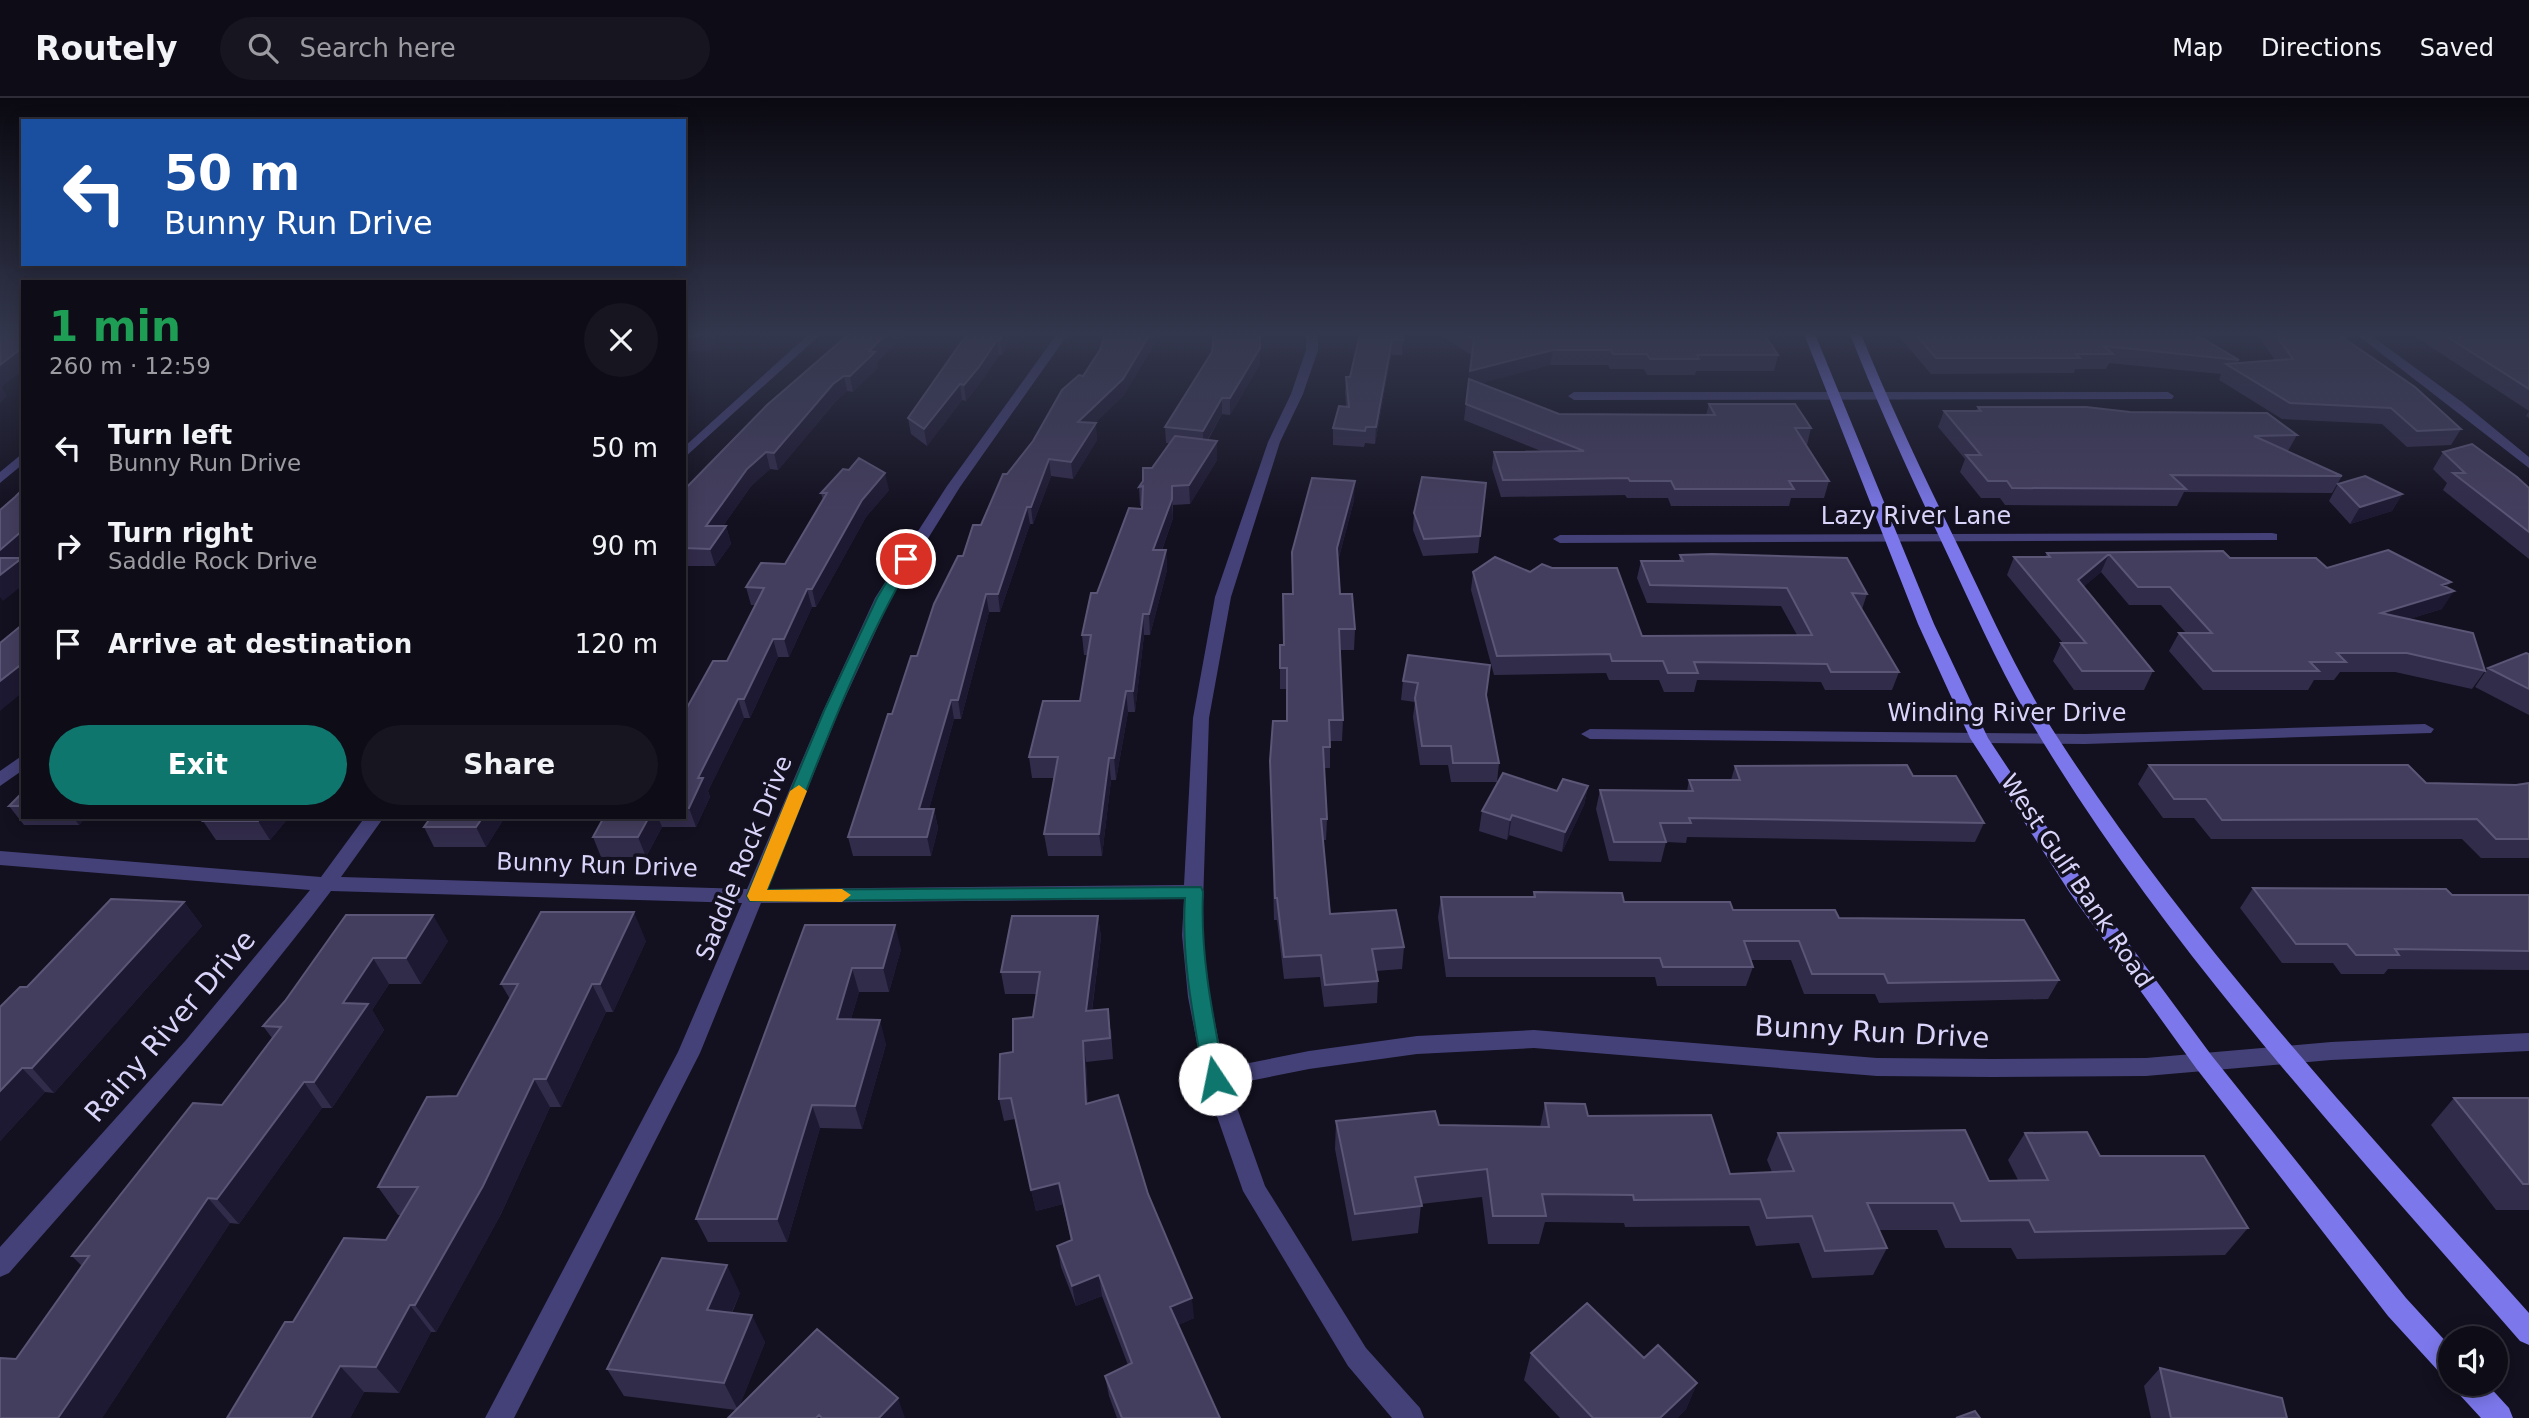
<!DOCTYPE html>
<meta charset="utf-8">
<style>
:root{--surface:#0e0c17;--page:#171520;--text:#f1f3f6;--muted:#9b9ba1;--line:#2e2c36;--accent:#0f766e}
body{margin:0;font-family:"DejaVu Sans",sans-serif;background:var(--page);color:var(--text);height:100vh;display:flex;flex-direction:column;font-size:26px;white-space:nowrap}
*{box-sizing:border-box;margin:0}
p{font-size:23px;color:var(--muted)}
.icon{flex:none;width:38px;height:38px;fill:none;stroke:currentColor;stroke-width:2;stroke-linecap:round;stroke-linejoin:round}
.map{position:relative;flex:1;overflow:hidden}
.details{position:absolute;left:21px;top:182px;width:665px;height:539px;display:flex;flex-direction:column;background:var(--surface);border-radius:0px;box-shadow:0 4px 18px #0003,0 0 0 2px var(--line)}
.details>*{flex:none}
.top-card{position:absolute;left:21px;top:21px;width:665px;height:147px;border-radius:0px;box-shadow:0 4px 18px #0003,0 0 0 2px var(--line);background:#1a4fa0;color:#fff;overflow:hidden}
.controls{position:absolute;left:2438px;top:1228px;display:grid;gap:14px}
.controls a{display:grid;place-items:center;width:70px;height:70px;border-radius:50%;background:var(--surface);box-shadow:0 4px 18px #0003,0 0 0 2px var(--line);font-size:35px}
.pin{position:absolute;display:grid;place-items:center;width:60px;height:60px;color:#fff;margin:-30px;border:4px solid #fff;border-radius:50%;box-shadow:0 2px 7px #0007}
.me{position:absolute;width:77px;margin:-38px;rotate:349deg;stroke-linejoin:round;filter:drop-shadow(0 0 5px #0008)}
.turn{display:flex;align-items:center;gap:24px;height:147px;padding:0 28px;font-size:32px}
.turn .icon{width:91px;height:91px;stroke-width:2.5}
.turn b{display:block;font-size:49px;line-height:60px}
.round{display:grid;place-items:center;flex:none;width:74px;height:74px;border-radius:37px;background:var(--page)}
.headline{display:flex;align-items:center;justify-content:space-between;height:119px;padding:0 28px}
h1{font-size:42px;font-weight:800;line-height:52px;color:#1e9e55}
.button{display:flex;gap:14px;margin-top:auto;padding:14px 28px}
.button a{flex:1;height:80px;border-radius:42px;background:var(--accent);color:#fff;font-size:28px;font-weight:800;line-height:80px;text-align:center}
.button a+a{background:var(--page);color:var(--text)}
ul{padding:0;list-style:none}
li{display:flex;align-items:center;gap:21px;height:98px;padding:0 28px}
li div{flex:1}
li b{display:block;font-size:26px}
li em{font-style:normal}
header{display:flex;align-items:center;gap:42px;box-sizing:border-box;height:98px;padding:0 35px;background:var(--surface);border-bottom:2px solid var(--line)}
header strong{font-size:33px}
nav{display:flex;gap:38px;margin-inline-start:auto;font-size:24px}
.search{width:490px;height:63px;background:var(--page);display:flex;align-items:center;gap:18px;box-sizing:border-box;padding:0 24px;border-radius:38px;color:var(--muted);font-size:26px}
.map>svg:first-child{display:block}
</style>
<header>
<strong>Routely</strong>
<div class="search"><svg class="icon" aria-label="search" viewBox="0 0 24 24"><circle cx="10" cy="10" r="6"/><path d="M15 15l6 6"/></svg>Search here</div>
<nav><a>Map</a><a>Directions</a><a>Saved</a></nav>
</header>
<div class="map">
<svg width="2529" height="1320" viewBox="0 0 2529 1320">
<rect width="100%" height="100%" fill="#13101f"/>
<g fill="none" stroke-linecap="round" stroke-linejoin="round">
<path fill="#444178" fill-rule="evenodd" d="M809,236H821L684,360V349Z
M1057,236H1068L960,389L891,500L839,613L767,791L1184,787L1193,620L1215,499L1268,344L1291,296L1306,252V236H1318V252L1303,296L1280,344L1231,499L1209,620L1202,837L1210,899L1224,970L1309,953L1417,938L1534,932L1877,960L1992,961L2146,960L2331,944L2529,935V953L2331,962L2146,978L1992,979L1877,978L1534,950L1417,956L1309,971L1229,987L1265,1088L1366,1250L1420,1310L1424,1320H1392L1348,1268L1243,1093L1204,981L1188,899L1182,837L1184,801L761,805L700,955L514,1320H485L678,954L742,805L331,793C230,926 119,1050 9,1175L0,1179V1149L186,942L310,792L0,767V753L321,779L365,719H384L341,779L747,791L823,613L875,500L947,388Z
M2356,236H2369L2462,304L2529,359V370Z
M2168,294L2174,298L2172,301L1574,302L1568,298L1574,294Z
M23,355V366L0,385V374Z
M2272,435L2277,436V442L1560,445L1553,441L1560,437Z
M2425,626L2434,631L2431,635L2085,646L1590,641L1581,636L1590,631L2085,636Z
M23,657V672L0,688V673Z"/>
<path fill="#7c78ec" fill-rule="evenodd" d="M1804,236H1815L1934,526L1988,640L2084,785L2212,958L2406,1200L2450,1248V1280L2441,1276L2388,1218L2196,970L2070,795L1970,640L1918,526Z
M1850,236H1861C1891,310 1926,382 1961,454C1991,517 2020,581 2058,640C2193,849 2364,1030 2529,1215V1247L2520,1243C2347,1044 2162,847 2028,619C1996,564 1971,506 1944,449C1911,379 1878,308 1850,236Z
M2455,1286H2487L2509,1310L2513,1320H2481L2458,1295Z"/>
</g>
<path fill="#322c4b" d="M849,236H904L877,264L878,270L853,294L847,293L837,302L778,372L770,371L751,388L723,428H726L731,446L715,468H684V392Z
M967,236H1010L1002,257H999L981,284L966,303L962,302L927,348L911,336L908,320Z
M1105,236H1160L1124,297L1095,325L1097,342L1073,381L1051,378L1033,426H1030L1000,514H989L961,621H954L929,711H934L938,730L931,758H853L848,739L892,616L963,458L981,427L1007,376L1083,278L1100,252Z
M1260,236V266L1230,317L1222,316L1208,342L1217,362L1190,406L1173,407V420L1162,452H1166L1167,472L1150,537H1144L1135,614H1128L1116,682H1111L1102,758H1048L1044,736L1054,680H1032L1029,659L1080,603L1087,557H1084L1082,537L1097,495L1142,411V408H1140L1139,389L1169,345H1166L1165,329Z
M1360,236L1403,242L1402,257H1391L1375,346L1365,345L1364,349L1333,347V330L1346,308L1345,295L1346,279H1350Z
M1438,236H1764L1778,257L1774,273H1696L1695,277H1647L1644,271H1610L1608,267H1550L1481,285L1559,316L1706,317L1709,306L1811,330L1807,347H1805L1829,383L1824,400H1791L1789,408H1671L1668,400H1627L1625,397L1501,399L1492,370L1494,354L1541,353L1464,322L1472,257Z
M1897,236H2195L2239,262L2237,265L2275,262L2257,236H2340L2345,239L2344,241L2461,331L2451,347L2407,349L2382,326L2282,321L2219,282L2221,276L2109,265L2106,271H2075L2074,275L1931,276Z
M2411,236H2529V320L2526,318L2529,313Z
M1978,309L2297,337L2288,353L2342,378L2332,395L2184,394L2177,408L2005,407L2000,400H1981L1960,374L1965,361L1938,329L1944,313H1976Z
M2443,354L2529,390V461L2443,392L2447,385L2433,371Z
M1486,385L1478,455L1423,458L1413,432L1414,415Z
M2338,386L2402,396L2392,413L2350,426L2329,403Z
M889,392L866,419L816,509H812L789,559H778L750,620H744L708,693L710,699L696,729H662L646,759H601L593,739L604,719H684V615L727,563L755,507H751L746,489L785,466L823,402L821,395Z
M1354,402L1338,463L1340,496L1355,531L1354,552H1340L1343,622L1342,643H1330V670H1324L1327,721L1326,742H1323L1330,816L1404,849L1402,871L1376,873L1378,883L1377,905L1324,909L1320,879L1284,881L1277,822H1274L1270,663L1287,623V591H1280V547H1283V496H1292V454Z
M2047,455L2230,460L2451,484L2447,489L2442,511L2409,521L2485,573L2472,591L2395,574H2340L2334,582H2314L2308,592H2203L2169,553L2179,535H2186L2161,507H2129L2101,474L2083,489L2153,573L2144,592H2074L2053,563L2061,545H2063L2007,477L2014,459H2045Z
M1680,457L1867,496L1862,511L1899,574L1892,592H1825L1821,584L1697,582L1694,594H1664L1659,582H1609L1606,575L1494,577L1471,492L1473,474L1642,538L1797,537L1781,508L1647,505L1637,480L1641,463H1679Z
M2529,556V617L2475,589L2488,570Z
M1403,583L1486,597L1499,665L1497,684H1451L1448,667H1420L1413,619L1415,604L1401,602Z
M2149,667L2426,685L2516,687L2529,685V760H2481L2462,741H2211L2194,720H2163L2138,686Z
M1735,668L1913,678L1984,725L1975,744L1687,739L1686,745L1666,744L1661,764L1609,763L1596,711L1600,692L1687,693L1689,682H1731Z
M1588,688L1584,707L1562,754L1509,737L1507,742L1479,733L1482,713L1557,693Z
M23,694V719H86L79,727H24L9,708Z
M206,719H289L270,742H216L203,723Z
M431,719H505L486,749H434L424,729Z
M2253,790L2452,797H2529V872L2388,871L2384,876H2341L2333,865H2282L2240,810Z
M1534,794L1624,804L1839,820L2059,882L2048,901L1879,905L1875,896H1804L1791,862H1751L1753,869L1746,888H1657L1655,879H1446L1438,819L1441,799H1533Z
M184,804L202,828L54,995L45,994L0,1043L27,889Z
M346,817L448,843L421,886H389L372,912L384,932L332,1010H322L239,1126L230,1125L102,1320H0L16,1261L82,1168L72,1158L222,1007L272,940L263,928L285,903Z
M1098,818L1101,839L1092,913L1111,932L1113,961L1086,964L1088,1005L1148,1096L1194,1220L1178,1227L1220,1320H1117L1109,1298L1105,1278L1128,1267L1102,1198L1076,1208L1061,1169L1057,1148L1071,1143L1063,1106L1036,1113L1015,1021L1004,1023L999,1001L1013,954L1033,919L1037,896H1005L1001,874Z
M805,827L901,851L889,894H859L851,921L886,946L862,1031L820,1030L787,1144H708L696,1121Z
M646,843L613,914H606L561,1009H550L501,1116L436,1234H431L399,1295L364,1294L350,1320H227L293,1224L386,1142L401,1117H398L378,1089L457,998L510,901L501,886Z
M2454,1000H2529V1112H2496L2431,1027Z
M1545,1005L1588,1018L1730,1076L1772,1074L1767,1062L1778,1035L1989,1083L2018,1082L2008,1062L2025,1035L2100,1058L2248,1130L2225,1157L2017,1161L2011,1150H1945L1937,1132H1879L1887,1150L1873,1177L1812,1180L1799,1145L1756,1148L1749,1128L1625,1129L1624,1125L1545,1124L1539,1146H1488L1482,1099L1421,1106L1418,1135L1352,1143L1335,1051L1336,1023L1439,1027L1540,1029Z
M740,1195L732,1215L765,1244L739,1309L905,1320H728L736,1312L624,1298L607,1271Z
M1531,1255L1644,1260L1697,1285L1686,1311L1677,1320H1560L1524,1282Z
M2160,1270L2287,1320H2151L2144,1288Z"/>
<path fill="#1e1932" d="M707,236H717L711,252L686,254L684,246V239Z
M886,236H904L877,264L878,270L853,294L850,278L869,253Z
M1002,236H1010L1002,257L1000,242Z
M1150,236H1160L1124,297L1080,340L1078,324Z
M1260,236V266L1230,317V300Z
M997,242L999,257L981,284L966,303L964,287Z
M1392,242L1391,257L1375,346L1376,329Z
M23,249V272L2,289L7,298L0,305V267Z
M1553,252L1550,267L1468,289L1470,273Z
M844,278L847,293L837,302L778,372L774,355L833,286Z
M960,286L962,302L927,348L924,331Z
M1222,300V316L1203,349V333Z
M1096,325L1097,342L1073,381L1071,364Z
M1217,343V362L1190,406L1189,387Z
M766,354L770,371L751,388L711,445L706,428L747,371Z
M1049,361L1051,378L1033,426L1031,409Z
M885,375L889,392L866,419L816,509L812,491L862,402Z
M1355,383L1354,402L1336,470L1337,450Z
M2402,396L2392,413L2350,426L2360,409Z
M1172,401L1173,420L1155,471L1153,452Z
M1027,409L1030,426L1000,514L998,496Z
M726,428L731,446L715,468L710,451Z
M23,432V487L3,503L0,499V452Z
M1166,452L1167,472L1150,537L1149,516Z
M2109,456L2101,474L2070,500L2078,482Z
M2451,484L2443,496L2454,493L2442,511L2370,533L2381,515L2442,487Z
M807,491L812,509L789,559L784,541Z
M986,496L989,514L961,621L958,602Z
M1143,516L1144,537L1135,614L1133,593Z
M773,541L778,559L750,620L744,601Z
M23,565V594L0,613V583Z
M1126,593L1128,614L1116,682L1114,660Z
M738,601L744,620L708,693L710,699L696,729L689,710L698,680Z
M951,602L954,621L924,730L919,711Z
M1109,660L1111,682L1102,758L1099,736Z
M1588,688L1584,707L1562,754L1565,734Z
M934,711L938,730L931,758L927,739Z
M1512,717L1509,737L1507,742L1510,722Z
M73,719H86L79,727Z
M261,719H289L270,742L258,723Z
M483,719H505L486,749L476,729Z
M649,719H658L662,729L646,759L638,739Z
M184,804L202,828L54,995L32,970Z
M634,814L646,843L613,914L600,886Z
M433,817L448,843L421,886L406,860Z
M1098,818L1101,839L1089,935L1086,913Z
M895,827L901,851L889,894L883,870Z
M373,860L389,886L372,912L384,932L332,1010L314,984L343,905Z
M852,870L859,894L844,945L837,921Z
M592,886L606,914L561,1009L546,981Z
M880,922L886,946L862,1031L855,1008Z
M1083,943L1086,964L1089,1027L1086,1006Z
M22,970L45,994L0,1043V993Z
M534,981L550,1009L501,1116L436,1234L415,1207Z
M304,984L322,1010L239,1126L217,1101Z
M812,1007L820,1030L787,1144L777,1121Z
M1059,1085L1063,1106L1036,1113L1031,1092Z
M208,1100L230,1125L102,1320H58Z
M727,1167L740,1195L721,1239L707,1212Z
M1099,1177L1102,1198L1076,1208L1072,1188Z
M1192,1200L1194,1220L1172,1230L1170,1209Z
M410,1207L431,1234L399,1295L376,1269Z
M752,1217L765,1244L738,1312L724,1285Z
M340,1268L364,1294L350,1320H311Z
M1697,1285L1686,1311L1677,1320H1660Z
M898,1300L905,1320H879Z"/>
<path fill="#443e5e" stroke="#5b5576" stroke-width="2" d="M0,236H23V249L0,267Z
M684,236H707L684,239Z
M849,236H886L869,253L875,254L850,278H844L833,286L774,355L766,354L747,371L706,428H726L710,451L684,450V392L767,307Z
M967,236H1002L1000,242H997L979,269L964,287L960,286L924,331L908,320Z
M1105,236H1150L1123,281L1078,324L1096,325L1071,364L1049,361L1031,409H1027L998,496H986L958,602H951L919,711H934L927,739H848L888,616H892L911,558H917L934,506L958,458H963L973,427H981L1003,376H1007L1033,343L1062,292L1079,277L1083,278L1100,252Z
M1214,236H1260V250L1230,300H1222L1203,333L1165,329L1212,254Z
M1360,236H1402L1403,242H1392L1376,329H1366L1365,333L1333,330L1339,308L1349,309L1346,279H1350Z
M1465,236H1764L1778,257H1697L1699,261H1650L1647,256H1613L1611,252H1553L1470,273L1474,242Z
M1915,236H2195L2239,262L2104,248L2113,256H2076L2080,260H1936Z
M2275,236H2340L2345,239H2342L2415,289L2461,331L2417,333L2391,310L2290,305L2226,266L2293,261Z
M2443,236H2529V291Z
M1469,281L1559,316L1715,317L1709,306H1795L1811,330H1795L1829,383H1789L1794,391H1675L1671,383H1630L1628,380L1503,382L1494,354L1584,353L1466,306Z
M1978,309H2086L2130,314L2267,315L2297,337L2254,338L2342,378L2171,377L2186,391L2012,390L2007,383H1988L1966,357H1981L1944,313H1981Z
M1175,338L1217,343L1189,387L1172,388V401L1153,452H1166L1149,516H1143L1133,593H1126L1114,660H1109L1099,736H1044L1058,659H1029L1043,603H1080L1091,537H1082L1091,495H1097L1129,410L1142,411L1143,388L1139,389L1143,383V370H1152Z
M2472,346L2517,379L2529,390V434L2453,375H2465L2443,354Z
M859,360L885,375L862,402L812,491H807L784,541H773L744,601H738L698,680H703L689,710H684V615L713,563H727L764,490L746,489L761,465L785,466L827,395H821L843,371L849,372Z
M2365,378L2402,396L2360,409L2338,386Z
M1422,379L1486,385L1480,438L1424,441L1414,415Z
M1312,380L1355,383L1337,450L1340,496H1352L1355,531H1339L1343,622H1329L1330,649H1323L1327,721H1321L1330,816L1396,812L1404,849L1372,851L1378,883L1325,887L1321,857L1284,859L1277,800H1275L1270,663L1273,623H1287V570H1280V547H1284L1283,496H1293L1292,454Z
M23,391V432L0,452V412L15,399Z
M2388,452L2451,484L2442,487L2454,493L2381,515L2473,535L2485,573L2407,555H2337L2346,564H2310L2319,573H2213L2179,535H2212L2170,489H2138L2109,456L2078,482L2153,573H2082L2061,545H2086L2014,459H2050L2047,455L2223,453L2230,460H2316L2327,470Z
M1712,456L1847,460L1867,496L1852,495L1899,574H1831L1827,566L1694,564L1698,575H1668L1663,563H1612L1610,556L1497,558L1473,474L1495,459L1530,474L1542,466L1552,470H1617L1642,538L1812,537L1787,490L1650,487L1641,463H1683L1680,457Z
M0,460H22L0,477Z
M23,526V565L0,583V545Z
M2526,555L2529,556V591L2488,570Z
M1408,557L1490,567L1486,597L1499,665H1453L1451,648H1422L1415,600L1418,585L1403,583Z
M1907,667L1913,678H1956L1984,725L1689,720L1691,725H1660L1666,744H1614L1600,692L1693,693L1689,682H1740L1735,668Z
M2149,667H2408L2426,685L2516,687L2529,685V741H2496L2477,721L2222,722L2206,701H2174Z
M1503,675L1557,693L1563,681L1588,688L1565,734L1512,717L1510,722L1482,713Z
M23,694V708H9Z
M206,719H261L258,723H203Z
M431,719H483L476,729H424Z
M604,719H649L638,739H593Z
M2253,790L2446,791L2452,797H2529V853L2395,851L2399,857H2356L2347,846H2296Z
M1534,794L1622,795L1624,804H1730L1733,812H1835L1839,820L2024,822L2059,882L1888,885L1884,876H1812L1799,843H1744L1753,869H1663L1660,860H1449L1441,799H1535Z
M111,801L184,804L32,970H22L0,993V909L20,889H27Z
M541,814H634L600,886H592L546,981H534L483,1088L415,1207H410L376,1269L340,1268L311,1320H227L285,1224H293L344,1140L386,1142L418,1089H378L427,999L457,998L518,886H501Z
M346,817H433L406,860H373L343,905L368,906L314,984H304L217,1101L208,1100L58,1320H0V1260L16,1261L89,1158H72L193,1005L222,1007L281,929L263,928L285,903Z
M1012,818H1098L1086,913L1108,911L1110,940L1083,943L1086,1006L1118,997L1148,1096L1192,1200L1170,1209L1220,1320H1122L1105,1278L1132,1265L1099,1177L1072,1188L1057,1148L1072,1142L1059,1085L1031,1092L1011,1000L999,1001L1000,956L1013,954V921L1033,919L1040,874H1001Z
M805,827H895L883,870H852L837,921L880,922L855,1008L812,1007L777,1121H696Z
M2454,1000H2529V1086H2523Z
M1545,1005L1585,1006L1588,1018L1711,1017L1730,1076L1794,1073L1778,1035L1965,1032L1989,1083L2048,1082L2025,1035L2087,1034L2100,1058H2204L2248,1130L2035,1134L2029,1122L1961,1123L1953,1105H1867L1887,1150L1825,1153L1812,1118L1767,1120L1760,1101L1634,1102L1633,1097L1542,1096L1546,1118H1493L1487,1071L1415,1079L1422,1108L1355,1116L1336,1023L1435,1013L1439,1027L1549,1029Z
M662,1160L727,1167L707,1212L752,1217L724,1285L607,1271Z
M1587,1205L1644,1260L1658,1247L1697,1285L1660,1320H1593L1531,1255Z
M817,1231L898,1300L879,1320H822L819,1317L816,1320H728Z
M2160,1270L2282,1300L2287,1320H2171Z
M1975,1313L1980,1320H1956Z"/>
<linearGradient id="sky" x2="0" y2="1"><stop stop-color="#0a0911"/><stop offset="0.56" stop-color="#33374d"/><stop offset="1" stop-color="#33374d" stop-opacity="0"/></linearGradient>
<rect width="2529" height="421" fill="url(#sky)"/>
<path fill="#0f766e" stroke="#0a4d48" stroke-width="2" d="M906,457L913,461C852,565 812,680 767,792L1201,789L1203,794C1200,858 1213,919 1225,981L1222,987L1215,990L1207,987L1204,981C1194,921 1181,862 1185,800L750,803L747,798L824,613L877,500L902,458Z"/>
<path fill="#f59e0b" d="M799,687L807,693L767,792L842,791L851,797L842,804L750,803L747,798L790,693Z"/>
<g text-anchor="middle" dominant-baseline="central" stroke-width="7" stroke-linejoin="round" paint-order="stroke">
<g font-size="24" fill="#d9d4f9" stroke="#13101f">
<text x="1916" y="418">Lazy River Lane</text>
<text x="2007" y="615">Winding River Drive</text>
<text transform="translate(744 760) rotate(-68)">Saddle Rock Drive</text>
<text transform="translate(597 767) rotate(2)">Bunny Run Drive</text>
<text transform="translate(2077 783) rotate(56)">West Gulf Bank Road</text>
</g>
<g font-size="28" fill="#d9d4f9" stroke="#13101f">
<text transform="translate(170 928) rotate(-49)">Rainy River Drive</text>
<text transform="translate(1872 934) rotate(3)">Bunny Run Drive</text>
</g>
</g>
</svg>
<div class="controls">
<a><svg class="icon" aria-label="sound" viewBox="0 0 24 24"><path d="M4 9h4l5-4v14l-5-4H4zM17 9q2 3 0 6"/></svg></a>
</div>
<div class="pin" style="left:906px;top:461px;background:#d93025"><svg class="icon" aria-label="arrive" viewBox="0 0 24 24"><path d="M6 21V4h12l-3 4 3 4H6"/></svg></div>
<svg class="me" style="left:1215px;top:981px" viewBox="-20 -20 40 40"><circle r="19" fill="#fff"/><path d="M0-13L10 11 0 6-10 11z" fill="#0f766e"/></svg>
<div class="top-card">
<div class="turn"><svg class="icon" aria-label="left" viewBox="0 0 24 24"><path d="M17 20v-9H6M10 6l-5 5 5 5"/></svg><div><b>50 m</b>Bunny Run Drive</div></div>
</div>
<section class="details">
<div class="headline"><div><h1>1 min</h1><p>260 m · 12:59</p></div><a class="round"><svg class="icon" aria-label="close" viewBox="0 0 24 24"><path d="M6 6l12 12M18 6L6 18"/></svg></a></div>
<ul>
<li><svg class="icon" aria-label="left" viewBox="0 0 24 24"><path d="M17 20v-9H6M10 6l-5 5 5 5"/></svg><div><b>Turn left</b><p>Bunny Run Drive</p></div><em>50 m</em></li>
<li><svg class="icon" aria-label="right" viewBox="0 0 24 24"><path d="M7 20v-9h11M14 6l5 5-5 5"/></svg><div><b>Turn right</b><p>Saddle Rock Drive</p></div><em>90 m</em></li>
<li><svg class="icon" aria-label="arrive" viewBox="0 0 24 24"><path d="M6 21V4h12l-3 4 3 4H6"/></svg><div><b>Arrive at destination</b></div><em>120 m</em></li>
</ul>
<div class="button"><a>Exit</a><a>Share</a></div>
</section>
</div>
